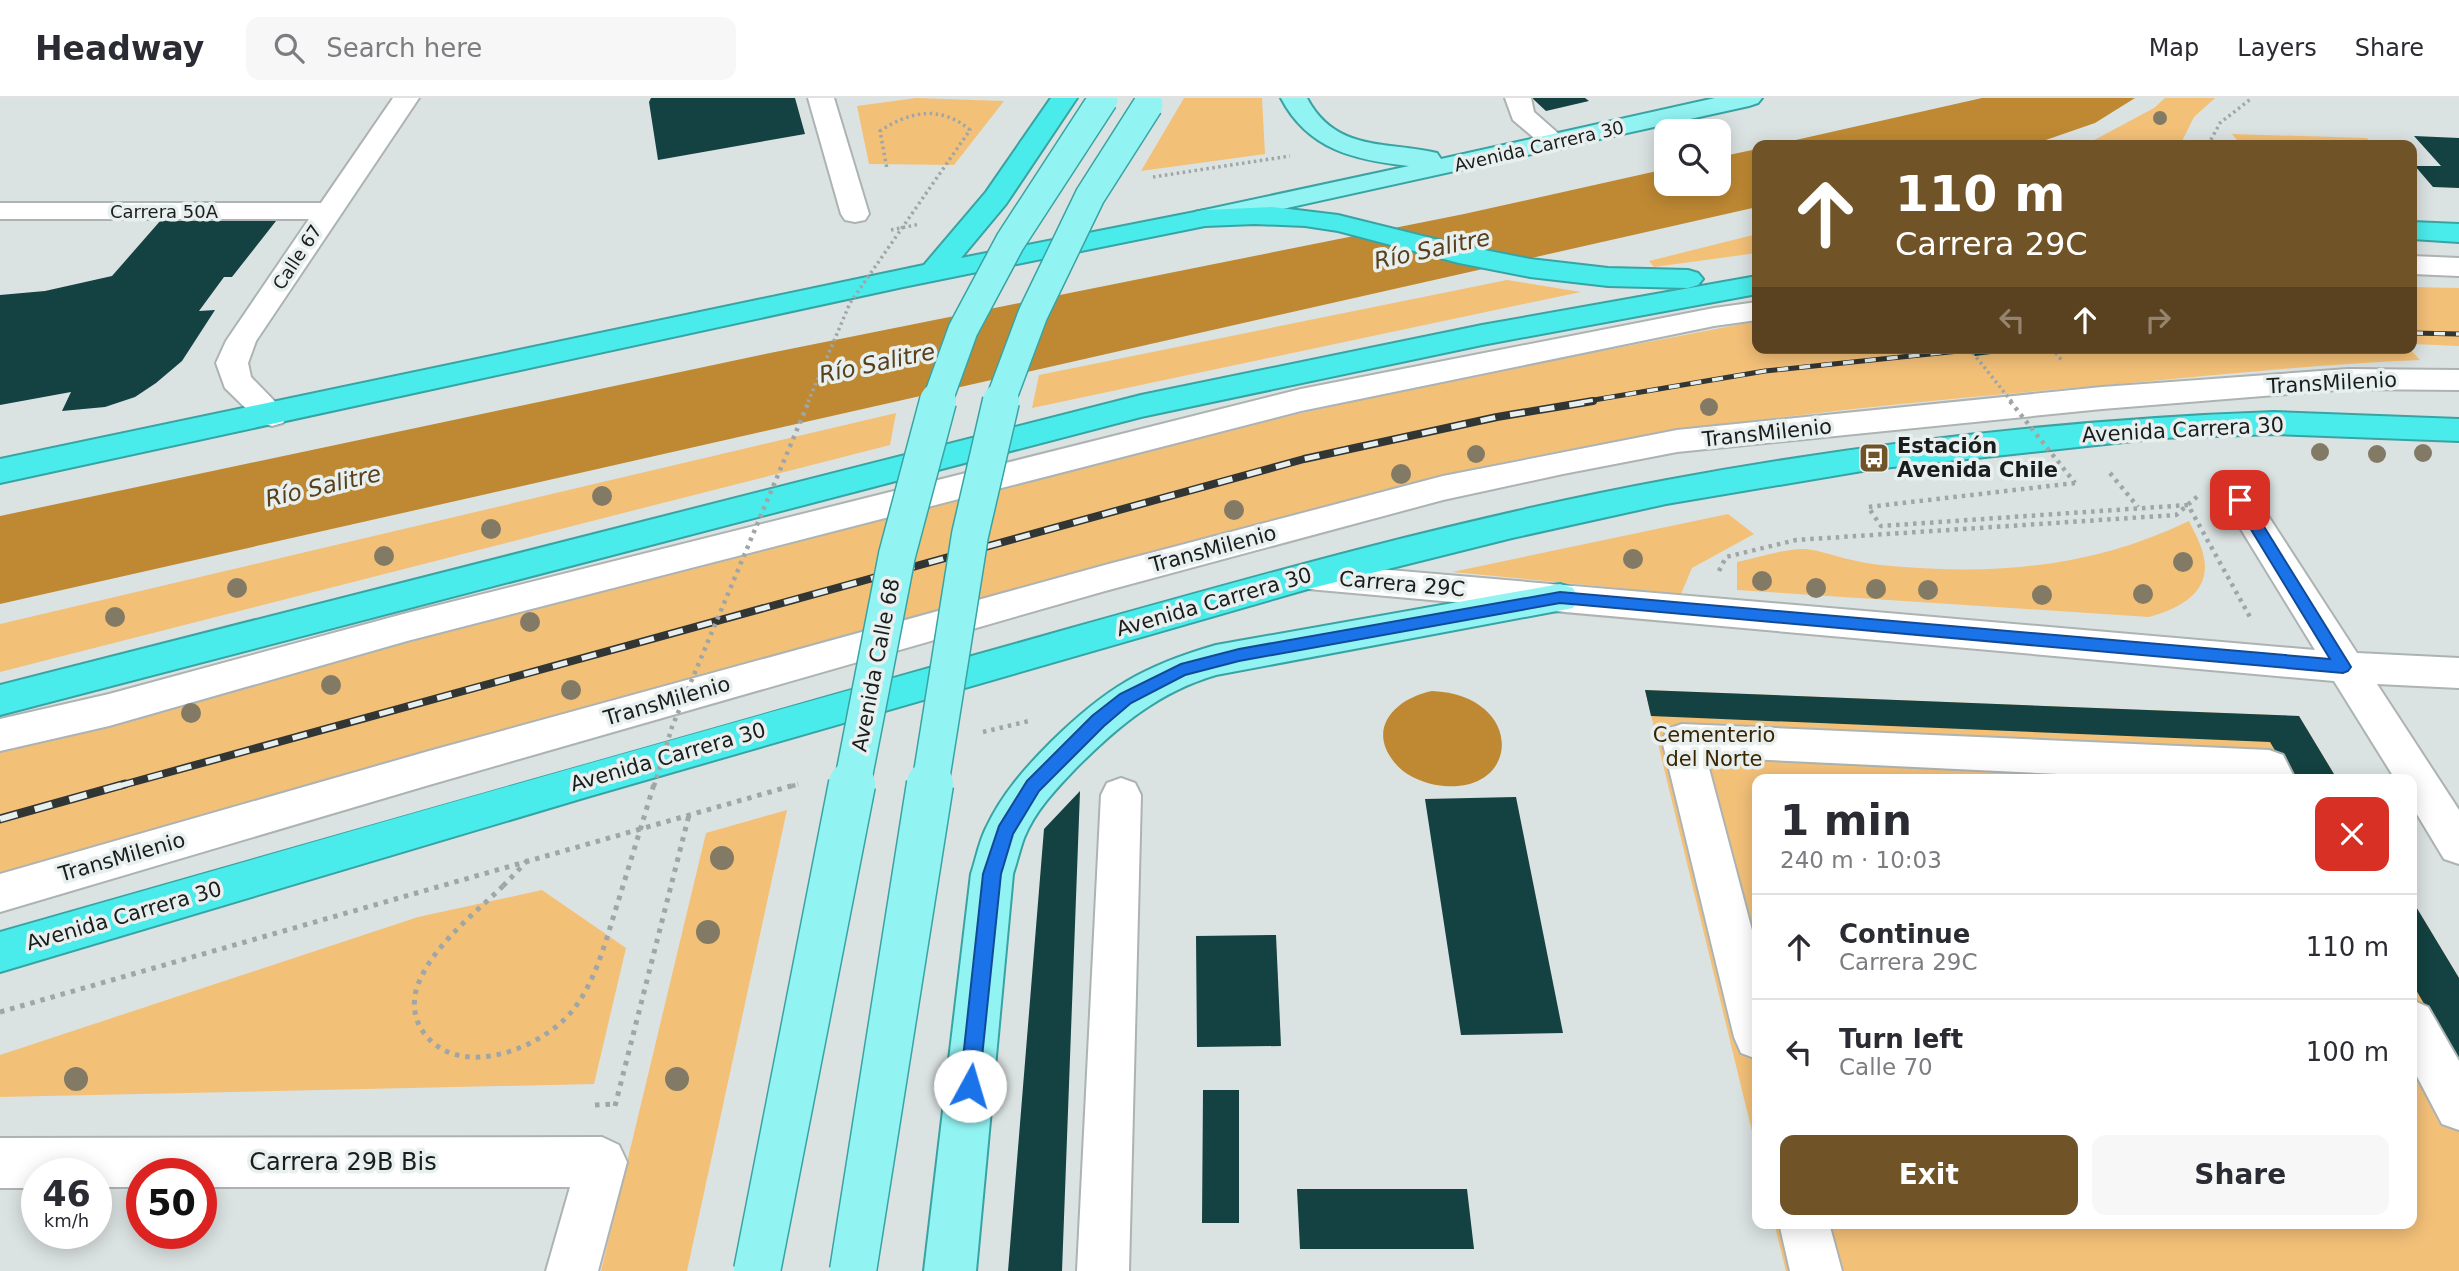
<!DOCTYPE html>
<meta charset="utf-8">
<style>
:root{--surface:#fff;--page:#f7f7f7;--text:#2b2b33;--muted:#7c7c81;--line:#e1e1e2;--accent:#715328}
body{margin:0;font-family:"DejaVu Sans",sans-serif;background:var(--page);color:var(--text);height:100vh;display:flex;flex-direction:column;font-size:26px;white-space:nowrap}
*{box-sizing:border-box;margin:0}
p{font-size:23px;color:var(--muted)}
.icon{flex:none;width:38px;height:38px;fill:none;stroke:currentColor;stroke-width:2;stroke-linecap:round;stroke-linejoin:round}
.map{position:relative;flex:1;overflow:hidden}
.side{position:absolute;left:1752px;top:676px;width:665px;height:455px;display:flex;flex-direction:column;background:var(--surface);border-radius:14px;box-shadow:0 4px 18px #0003}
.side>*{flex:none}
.guide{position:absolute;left:1752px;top:42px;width:665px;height:214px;border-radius:14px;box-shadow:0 4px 18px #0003;background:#715328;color:#fff;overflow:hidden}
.tools{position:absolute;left:1654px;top:21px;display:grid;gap:14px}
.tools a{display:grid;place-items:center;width:77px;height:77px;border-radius:14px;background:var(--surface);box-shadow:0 4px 18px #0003;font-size:35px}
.speed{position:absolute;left:21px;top:1060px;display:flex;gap:14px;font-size:35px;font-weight:700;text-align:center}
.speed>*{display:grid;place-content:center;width:91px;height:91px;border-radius:50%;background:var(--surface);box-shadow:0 4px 18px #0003;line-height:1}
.speed small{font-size:18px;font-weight:400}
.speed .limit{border:10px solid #d22;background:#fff;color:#111}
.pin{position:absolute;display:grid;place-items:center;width:60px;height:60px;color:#fff;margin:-30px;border-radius:14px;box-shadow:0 4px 10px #0006}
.me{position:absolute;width:77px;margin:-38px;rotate:6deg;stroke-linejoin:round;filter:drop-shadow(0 0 5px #0008)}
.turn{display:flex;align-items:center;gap:24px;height:147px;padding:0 28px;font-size:32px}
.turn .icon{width:91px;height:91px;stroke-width:2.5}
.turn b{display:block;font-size:49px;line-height:60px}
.lanes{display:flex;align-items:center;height:66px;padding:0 28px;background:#0003;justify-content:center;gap:35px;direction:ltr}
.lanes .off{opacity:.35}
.round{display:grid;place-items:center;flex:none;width:74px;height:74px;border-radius:14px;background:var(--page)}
.headline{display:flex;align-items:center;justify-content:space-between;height:119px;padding:0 28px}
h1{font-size:42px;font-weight:700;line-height:52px}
.action{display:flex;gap:14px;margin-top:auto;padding:14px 28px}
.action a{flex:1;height:80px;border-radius:14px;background:var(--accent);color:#fff;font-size:28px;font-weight:700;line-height:80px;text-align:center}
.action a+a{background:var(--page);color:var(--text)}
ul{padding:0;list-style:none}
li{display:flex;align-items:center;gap:21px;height:105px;padding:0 28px;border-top:2px solid var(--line)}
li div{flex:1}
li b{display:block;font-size:26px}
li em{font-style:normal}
header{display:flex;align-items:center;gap:42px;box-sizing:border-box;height:98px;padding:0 35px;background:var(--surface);border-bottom:2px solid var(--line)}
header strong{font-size:33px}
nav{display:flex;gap:38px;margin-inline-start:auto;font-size:24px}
.search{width:490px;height:63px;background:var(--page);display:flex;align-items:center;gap:18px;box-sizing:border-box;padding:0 24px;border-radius:14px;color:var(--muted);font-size:26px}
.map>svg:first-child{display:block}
</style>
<header>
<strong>Headway</strong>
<div class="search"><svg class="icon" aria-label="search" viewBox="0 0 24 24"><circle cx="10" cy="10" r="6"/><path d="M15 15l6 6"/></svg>Search here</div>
<nav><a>Map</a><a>Layers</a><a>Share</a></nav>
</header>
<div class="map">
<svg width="2459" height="1173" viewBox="0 0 2459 1173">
<rect width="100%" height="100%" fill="#dbe2e2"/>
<path fill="#f3c078" d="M916,0L1004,3L954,67L869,66L857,8Z
M1184,0H1262L1265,56L1141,73Z
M2165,0H2215L2194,19L2180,47H2085L2154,10Z
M2232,36L2367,40L2372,47H2241Z
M1757,136V155L1654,169L1649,163Z
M1507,182L1581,194L1032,310L1039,277Z
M2412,189L2459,190V248L2412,246Z
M1757,223V250H2409L2420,262C2323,266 2227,276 2130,285C1913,304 1695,322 1482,369C1428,381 1374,397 1320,411L0,781V650L261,583L698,464L1129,354L1430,286Z
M896,315L890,347L0,574V526Z
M1728,416L1754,436L1692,470L1681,496L1452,474Z
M2189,423C2194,434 2202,447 2204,460C2211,495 2178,511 2149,519L1737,492V464C1757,460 1786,450 1805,451C1820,452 1837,459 1852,462C1869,466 1887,468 1904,469C2004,477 2098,467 2189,423Z
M1645,592L2299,618L2337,681H1757V1054Z
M787,712L687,1173H601L706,735Z
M542,792L626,850L594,986L0,999V957L418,819Z
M2412,802L2459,880V1173H1786L1774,1125H2412Z"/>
<path fill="#bf8933" d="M1982,0H2135L2095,25L2031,47H1773Z
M1757,51V109L0,506V418L765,256L1464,116L1666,71V86H1718L1719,59Z
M1432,593C1527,597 1522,701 1436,687C1421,684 1404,677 1394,664C1366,629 1397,600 1432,593Z"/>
<path fill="#144141" d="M651,0H795L805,36L658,62L649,4Z
M1532,0H1585L1589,3L1546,13Z
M2414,38L2459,40V90L2433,89L2415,68H2441Z
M161,122L276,123L232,179H224L199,213L215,212L182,263L156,285L135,299L105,309L62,313L71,294L0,307V197L45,193L112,178Z
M1969,250H2023V252L1975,258Z
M1645,592L2299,618L2337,681H2292L2270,644L1651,618Z
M1080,693L1062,1173H1008L1044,731Z
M1516,699L1563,935L1461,937L1425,701Z
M2412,802L2459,880V966L2412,885Z
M1276,837L1281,948L1197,949L1196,838Z
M1203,992H1239V1125H1202Z
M1297,1091H1467L1474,1151H1300Z"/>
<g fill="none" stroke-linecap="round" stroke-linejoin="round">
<g stroke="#acb3b2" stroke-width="4">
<path id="minor" d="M393,0H419L256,243L248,265L251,279L288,317L283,325L272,328L261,325L225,290L216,265L226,243L309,121H0V105H321Z
M808,0H834L869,116L865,122L855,124L845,122L841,116Z
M1505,0H1531L1534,14L1568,44L1564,50L1555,52L1546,50L1513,22Z
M2412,158L2459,160V178L2412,176Z
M1757,204V222L1714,228L1301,313L407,543L109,628L0,653V621L109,596L407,515L1301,291L1714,210Z
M2348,271L2459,272V292L2348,291L2102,311L1677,354L1563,376L1443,402L1105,493L429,687L0,814V776L429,653L1105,467L1443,378L1677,332L2102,289Z
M2240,390L2252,393L2357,555L2459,560V590L2377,586L2459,712V766L2444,761L2412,708V681H2395L2334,583L1308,491L1295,487L1290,478L1295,469L1308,465L2315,552L2223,402L2228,393Z
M1682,626L2269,652L2283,657L2295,681H2164L1706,659L1757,851V961L1741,955L1734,939L1662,642L1668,631Z
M1121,680L1135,685L1141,697L1129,1173H1077L1101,697L1107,685Z
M2412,902L2428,909L2459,963V1032L2442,1026L2412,969Z
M602,1039L619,1047L627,1064L598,1173H546L570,1089H201V1076H142V1089H96V1076H37V1090H0V1040Z
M1779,1125H1829L1842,1173H1790Z"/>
</g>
<g stroke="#39a3a3" stroke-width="4">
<path id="major" d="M1281,0H1307C1336,55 1388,43 1437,55L1441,61L1715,0H1762L1758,5L1749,8L1205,128L1195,126L1191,120L1195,114L1409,68C1355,62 1308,52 1281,0Z
M1560,486L1573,490L1578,500L1573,510L1216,577C1158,594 1117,629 1075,671C1055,692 1035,713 1024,740C1020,751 1017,764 1013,776L976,1173H924L971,776C976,761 979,744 986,730C1002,696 1025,670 1051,644C1105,591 1143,568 1216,547Z"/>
</g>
<g stroke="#39a3a3" stroke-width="4">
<path id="highway" d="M1051,0H1077L1006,106L961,160L1205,112L1272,109L1338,117L1459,147L1530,161L1608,170L1688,172L1698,175L1703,181L1698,187L1688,190L1608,188L1530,179L1459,165L1338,133L1305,128L1255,126L1205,128L903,189L0,385V361L924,167L986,94Z
M2412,124L2459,126V144L2412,141Z
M1757,178V196L1482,247L1141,319L0,617V587L1141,297L1482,227Z
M2274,314L2459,321V343L2274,336L2161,340L1874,371L1666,406L1512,440L1308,491L587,699L0,874V834C320,742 640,650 961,561C1195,496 1428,426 1667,382C1867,345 2071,321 2274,314Z"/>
</g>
<path stroke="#a0a6a5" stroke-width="3.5" stroke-dasharray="2.5 3.5" stroke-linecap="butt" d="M2208,47L2220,25L2252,0
M1153,79L1290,58
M891,132L920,126
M2052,250L2063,264"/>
<path stroke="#a0a6a5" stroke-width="4.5" stroke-dasharray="3.5 5" stroke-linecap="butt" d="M2110,375L2138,409
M2075,385L1868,409L1881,428L2188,407L2250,519
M1719,473L1726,459L1796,442L2176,417L2199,397
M983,634L1029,623
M792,688L800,686"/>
<path stroke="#a0a6a5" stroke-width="5" stroke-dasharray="4.5 6" stroke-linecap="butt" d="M503,788L529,761
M0,914L798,686
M595,1007L616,1006
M615,1008L689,717"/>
<use href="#minor" fill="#fff" fill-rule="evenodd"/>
<use href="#major" fill="#92f3f3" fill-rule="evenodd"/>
<use href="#highway" fill="#4aebeb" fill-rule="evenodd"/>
<g stroke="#313534" stroke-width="5">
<path id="rail-far2" d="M2412,235L2459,236
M1582,304L1765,273L1988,250"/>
</g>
<g stroke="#313534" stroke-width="8">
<path id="rail-far1" d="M119,688L1304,361L1497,319L1593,303"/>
</g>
<g stroke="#313534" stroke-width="9">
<path id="rail" d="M0,721L125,686"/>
</g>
<use href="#rail-far2" stroke="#e8f0ef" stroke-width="3.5" stroke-dasharray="11" stroke-linecap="butt"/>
<use href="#rail-far1" stroke="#e8f0ef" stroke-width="5" stroke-dasharray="15" stroke-linecap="butt"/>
<use href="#rail" stroke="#e8f0ef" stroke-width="6" stroke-dasharray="18" stroke-linecap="butt"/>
<g stroke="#39a3a3" stroke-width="32" stroke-linecap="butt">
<path id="major-bridge-far2" d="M937,304L963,232L1010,144L1103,1
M1000,304L1033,216L1090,98L1148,7"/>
</g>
<g stroke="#39a3a3" stroke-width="39" stroke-linecap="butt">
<path id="major-bridge-far1" d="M852,688L897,457L938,303
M930,688L970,437L1001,303"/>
</g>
<g stroke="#39a3a3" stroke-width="49" stroke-linecap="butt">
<path id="major-bridge" d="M757,1173L852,686
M853,1173L930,686"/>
</g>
<path stroke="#a0a6a5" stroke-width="3.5" stroke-dasharray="2.5 3.5" stroke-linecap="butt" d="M1969,250L2012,304
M808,304L850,205L970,32C941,7 910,13 880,33L887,71"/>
<path stroke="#a0a6a5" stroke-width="4.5" stroke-dasharray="3.5 5" stroke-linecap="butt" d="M2010,303L2075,385
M654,688L672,629L809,303"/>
<path stroke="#a0a6a5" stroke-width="5" stroke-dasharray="4.5 6" stroke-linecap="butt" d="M503,788C472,818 432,848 417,889C412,905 414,922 424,935C459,983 542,951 573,912C597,881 606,841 618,804C630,765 642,726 654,686"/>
<use href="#major-bridge-far2" stroke="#92f3f3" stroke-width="29"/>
<use href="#major-bridge-far1" stroke="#92f3f3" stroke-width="36"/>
<use href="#major-bridge" stroke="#92f3f3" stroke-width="46"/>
</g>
<g fill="#837a66">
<circle cx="2160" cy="20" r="7"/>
<circle cx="1709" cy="309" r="9"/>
<circle cx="2320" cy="354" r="9"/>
<circle cx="2423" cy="355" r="9"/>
<circle cx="1476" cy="356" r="9"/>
<circle cx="2377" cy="356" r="9"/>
<circle cx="1401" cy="376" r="10"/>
<circle cx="602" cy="398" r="10"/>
<circle cx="1234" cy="412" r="10"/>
<circle cx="491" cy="431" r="10"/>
<circle cx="384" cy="458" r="10"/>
<circle cx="1633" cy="461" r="10"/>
<circle cx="2183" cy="464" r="10"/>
<circle cx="1762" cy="483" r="10"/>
<circle cx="237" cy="490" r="10"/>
<circle cx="1816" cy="490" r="10"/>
<circle cx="1876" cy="491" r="10"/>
<circle cx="1928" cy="492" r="10"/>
<circle cx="2143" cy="496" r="10"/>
<circle cx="2042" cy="497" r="10"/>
<circle cx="115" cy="519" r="10"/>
<circle cx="530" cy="524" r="10"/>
<circle cx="331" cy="587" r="10"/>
<circle cx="571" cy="592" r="10"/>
<circle cx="191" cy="615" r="10"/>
<circle cx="722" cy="760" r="12"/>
<circle cx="708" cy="834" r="12"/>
<circle cx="76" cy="981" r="12"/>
<circle cx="677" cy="981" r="12"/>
</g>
<path fill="#1a73e8" stroke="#114b97" stroke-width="2" d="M2240,397L2245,398L2348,564L2351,569L2348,573L2343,575L1560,505L1239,563L1185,577L1131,605L1104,628L1039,693L1013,736L1001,776L979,988L976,994L970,997L963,994L960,988L983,776L999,728L1027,683L1092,618L1120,596L1181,566L1239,551L1560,494L2330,561L2233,402Z"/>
<defs>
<g id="bus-square" transform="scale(1.575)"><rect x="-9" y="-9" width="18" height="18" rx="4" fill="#715328" stroke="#e8f0ef"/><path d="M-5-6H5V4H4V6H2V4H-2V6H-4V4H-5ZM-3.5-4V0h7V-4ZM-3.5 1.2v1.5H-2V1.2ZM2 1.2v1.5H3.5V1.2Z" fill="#fff"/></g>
</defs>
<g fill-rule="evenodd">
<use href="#bus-square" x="1874" y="360"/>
</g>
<g text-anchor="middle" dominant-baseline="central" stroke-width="7" stroke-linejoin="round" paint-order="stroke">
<g font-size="18" fill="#1a1d1c" stroke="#e8f0ef">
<text transform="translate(1539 48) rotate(-13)">Avenida Carrera 30</text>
<text x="164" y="113">Carrera 50A</text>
<text transform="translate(297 159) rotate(-57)">Calle 67</text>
</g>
<g font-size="21" fill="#1a1d1c" stroke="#e8f0ef">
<text transform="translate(2332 285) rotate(-3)">TransMilenio</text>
<text transform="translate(2183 332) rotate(-3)">Avenida Carrera 30</text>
<text transform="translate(1767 335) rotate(-6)">TransMilenio</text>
<text transform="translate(1213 451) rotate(-15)">TransMilenio</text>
<text transform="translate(1402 486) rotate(5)">Carrera 29C</text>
<text transform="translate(1214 504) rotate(-16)">Avenida Carrera 30</text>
<text transform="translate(876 567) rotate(-79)">Avenida Calle 68</text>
<text transform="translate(667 603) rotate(-16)">TransMilenio</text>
<text transform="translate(668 659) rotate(-16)">Avenida Carrera 30</text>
<text transform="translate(122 759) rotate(-16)">TransMilenio</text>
<text transform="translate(124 818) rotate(-16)">Avenida Carrera 30</text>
</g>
<g font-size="21" font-weight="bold" fill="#1a1d1c" stroke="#e8f0ef" text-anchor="start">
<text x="1897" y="348">Estación<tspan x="1897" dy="24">Avenida Chile</tspan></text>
</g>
<g font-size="21" fill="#3b2500" stroke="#e8f0ef">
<text x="1714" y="637">Cementerio<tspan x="1714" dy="24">del Norte</tspan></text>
</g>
<g font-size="23" font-style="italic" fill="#58401d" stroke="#e8f0ef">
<text transform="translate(1432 151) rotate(-12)">Río Salitre</text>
<text transform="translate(877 265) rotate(-12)">Río Salitre</text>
<text transform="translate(323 388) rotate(-13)">Río Salitre</text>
</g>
<g font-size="24" fill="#1a1d1c" stroke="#e8f0ef">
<text x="343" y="1064">Carrera 29B Bis</text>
</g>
</g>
</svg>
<div class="tools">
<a><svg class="icon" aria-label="search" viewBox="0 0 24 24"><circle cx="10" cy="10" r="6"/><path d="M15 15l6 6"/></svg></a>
</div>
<div class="speed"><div>46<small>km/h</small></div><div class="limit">50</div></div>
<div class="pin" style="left:2240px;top:402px;background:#d93025"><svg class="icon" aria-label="arrive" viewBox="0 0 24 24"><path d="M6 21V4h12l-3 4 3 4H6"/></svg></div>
<svg class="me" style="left:970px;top:988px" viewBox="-20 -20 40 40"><circle r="19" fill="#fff"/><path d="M0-13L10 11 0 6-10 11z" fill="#1a73e8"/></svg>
<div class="guide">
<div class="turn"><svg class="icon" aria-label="ahead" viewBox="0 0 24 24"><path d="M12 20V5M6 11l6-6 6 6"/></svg><div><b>110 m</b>Carrera 29C</div></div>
<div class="lanes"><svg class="icon off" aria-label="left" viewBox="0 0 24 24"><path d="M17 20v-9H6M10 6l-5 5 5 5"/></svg><svg class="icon" aria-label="ahead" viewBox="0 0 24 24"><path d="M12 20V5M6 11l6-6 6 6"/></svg><svg class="icon off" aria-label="right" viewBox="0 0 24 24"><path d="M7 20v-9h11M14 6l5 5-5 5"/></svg></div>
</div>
<section class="side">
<div class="headline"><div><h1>1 min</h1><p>240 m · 10:03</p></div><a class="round" style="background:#d93025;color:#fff"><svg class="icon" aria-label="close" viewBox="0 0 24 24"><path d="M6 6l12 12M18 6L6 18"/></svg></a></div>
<ul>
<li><svg class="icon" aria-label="ahead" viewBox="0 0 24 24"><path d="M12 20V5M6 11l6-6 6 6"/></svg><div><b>Continue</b><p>Carrera 29C</p></div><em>110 m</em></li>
<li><svg class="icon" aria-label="left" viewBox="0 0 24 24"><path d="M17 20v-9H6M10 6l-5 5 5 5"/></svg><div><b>Turn left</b><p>Calle 70</p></div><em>100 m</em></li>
</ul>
<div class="action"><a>Exit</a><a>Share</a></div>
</section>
</div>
